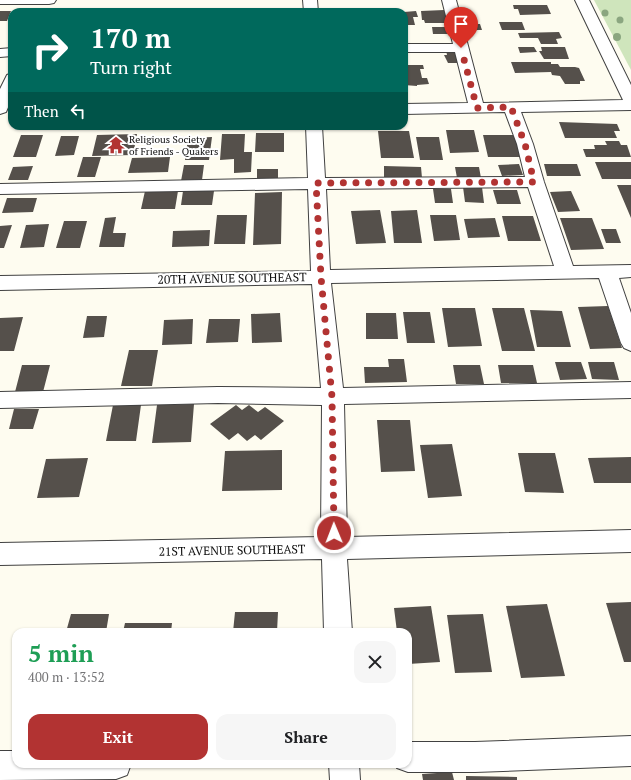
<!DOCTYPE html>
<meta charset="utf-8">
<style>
:root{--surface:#fff;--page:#f6f6f6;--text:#202124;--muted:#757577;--accent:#b23332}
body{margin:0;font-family:"PT Serif",serif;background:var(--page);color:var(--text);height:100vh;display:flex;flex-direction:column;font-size:15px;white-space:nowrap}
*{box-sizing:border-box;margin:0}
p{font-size:13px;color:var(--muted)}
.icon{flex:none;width:22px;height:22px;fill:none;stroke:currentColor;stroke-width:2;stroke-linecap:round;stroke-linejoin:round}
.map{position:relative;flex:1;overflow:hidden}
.details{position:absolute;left:12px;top:628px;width:400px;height:140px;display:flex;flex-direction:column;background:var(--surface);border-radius:12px;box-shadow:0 1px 3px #0004}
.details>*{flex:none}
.hud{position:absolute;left:8px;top:8px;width:400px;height:122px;border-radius:12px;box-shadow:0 1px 3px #0004;background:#00695c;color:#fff;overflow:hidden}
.pin{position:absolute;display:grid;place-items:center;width:34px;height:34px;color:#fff;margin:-41px -17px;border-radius:50% 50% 50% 0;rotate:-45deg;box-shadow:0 0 4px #0007}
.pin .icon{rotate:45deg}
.me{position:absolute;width:44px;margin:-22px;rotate:359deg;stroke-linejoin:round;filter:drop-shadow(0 0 3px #0008)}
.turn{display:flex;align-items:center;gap:14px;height:84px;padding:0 16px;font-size:18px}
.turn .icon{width:52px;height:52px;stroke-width:2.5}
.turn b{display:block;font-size:28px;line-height:34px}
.then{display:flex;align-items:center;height:38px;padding:0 16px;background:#0003;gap:8px;font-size:15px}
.round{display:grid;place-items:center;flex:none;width:42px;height:42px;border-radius:12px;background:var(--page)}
.headline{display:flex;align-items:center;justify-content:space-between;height:68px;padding:0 16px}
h1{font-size:24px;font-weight:800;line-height:30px;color:#1e9e55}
.primary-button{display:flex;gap:8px;margin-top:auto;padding:8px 16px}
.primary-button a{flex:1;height:46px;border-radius:12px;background:var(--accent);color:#fff;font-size:16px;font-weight:800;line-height:46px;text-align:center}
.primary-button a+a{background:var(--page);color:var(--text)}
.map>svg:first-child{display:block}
</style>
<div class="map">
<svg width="631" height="780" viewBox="0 0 631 780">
<rect width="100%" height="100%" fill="#fefcf0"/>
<path fill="#cfe5bc" d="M594,0H631V70Z"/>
<path fill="#55504b" d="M513,5H547L551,14L520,15L518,9H514Z
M444,10L448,23H425L424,20H422L421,11Z
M0,11H11L7,21H0Z
M416,11L418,17H413L415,25H404V12Z
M499,22H522L525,30H502Z
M466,24H480L482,30H467Z
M432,27H449L451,34H433Z
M559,32L562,38L556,39L558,44H541L538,38H520L518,33Z
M518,47H534L537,52L520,53Z
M541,47H565L569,59H544L539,51H542Z
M446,50H455L459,63H448L444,55H447Z
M511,62H551V64H558L560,67H575L579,68L585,81H580V84H565L560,76L552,75L551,72L515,73Z
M404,65H423L424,69H420L422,78H427L429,84L417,85V86L404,85Z
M559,122L617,124L620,131H614L617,138H565Z
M446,130H474L479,152L450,153Z
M378,131H409L414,158H381Z
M256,133H284V152H255Z
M137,134L133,155L92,156L97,135Z
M222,134H245L244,152H252L251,172L234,173V159L220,160Z
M21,135H43L36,157H13Z
M483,135H514L521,157H488Z
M61,136H79L74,155L55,156Z
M212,137L209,160H185L188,138Z
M416,137H439L443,160H420Z
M605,141H619L621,145H627L631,157H586L583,149H595L594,145H607Z
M83,157H101L95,177H77Z
M170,157L168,172L128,173L132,158Z
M595,162H631V179H602Z
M519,164L523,175L502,176L498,165Z
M544,164H577L581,176H547Z
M184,165H204L202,180L181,181Z
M33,166L28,180H8L13,167Z
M384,166L421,167L422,178L384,177Z
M455,167H479L481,178H457Z
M257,169H278V178H257Z
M617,185H631V218Z
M463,187H482L484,203L465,202Z
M433,189H451L453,203H435Z
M493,190H517L521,204H497Z
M145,191H178L175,209H141Z
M183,191H214L212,205H181Z
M571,191L580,211L558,212L550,192Z
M282,192L281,244L253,245L255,193Z
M7,198H37L33,212L2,213Z
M380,210L386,243L356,244L351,211Z
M417,210L422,243H394L391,211Z
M217,215H247L245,244H214Z
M430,215H456L460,240L434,241Z
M502,216H533L541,241H508Z
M116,217L113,233H126L124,247H99L105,218Z
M495,218L500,237L468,238L464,219Z
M560,218H592L604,249L571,250Z
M64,221H87L80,248H56Z
M49,224L44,247L20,248L26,225Z
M12,225L4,248H0V226Z
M601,229H616L621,243H606Z
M210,230L209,246L172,247L173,231Z
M608,306L622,348L590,349L578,307Z
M442,308H475L482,346L448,347Z
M492,308H524L535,351H502Z
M530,310L562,311L571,347H537Z
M403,312H430L435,343H407Z
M280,313L282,342L252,343L251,314Z
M366,313H396L398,339H366Z
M87,316H107L104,337L83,338Z
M23,317L14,351H0V318Z
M193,319L192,344L162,345L164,320Z
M209,319H240L238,342L206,343Z
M129,350H158L152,386H121Z
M388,359H404L407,382L365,383L364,367H389Z
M555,362H581L587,379L560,380Z
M588,362H614L619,380L592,379Z
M22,365H50L43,392H15Z
M453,365H480L484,384H456Z
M498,365H533L537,383H501Z
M194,404L191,442L152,443L157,405Z
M113,405H141L136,441H106Z
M236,405L242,410L249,405L258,412L265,407L284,421L261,440L255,435L247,441L238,433L229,440L210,424Z
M14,409H39L33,429H9Z
M377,420H410L415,471L381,472Z
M452,444L462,496L428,498L420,445Z
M282,450V490L222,491L225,451Z
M518,453H555L564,493L525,492Z
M631,457V483H594L588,458Z
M88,458L79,497L37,498L46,459Z
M631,602V662H624L606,603Z
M547,604L565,676L521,678L506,606Z
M431,606L440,662L408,664V632H397L394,608Z
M235,612H278L277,632H233Z
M71,614H109L106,632H66Z
M483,614L492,672L455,673L447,615Z
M125,623H172L171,632H123Z
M452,772L454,780H423L422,774Z
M466,776L517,777V780H466Z"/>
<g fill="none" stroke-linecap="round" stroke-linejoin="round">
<g stroke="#414141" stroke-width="2">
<path id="minor" d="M0,0H56L54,3L49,4H0Z
M303,0H317L318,12H304Z
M442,0H456L483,103L623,100L575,0H589L631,85V110L521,112L533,144L544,182L573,266L631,265V277L619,278L631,313V351L624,348L621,343L599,278L331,283L343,388L631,382V398L344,404L347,537L631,530V552L347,559L352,632H324L322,559L0,565V543L321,537L322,405L218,403L0,408V392L218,387L321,388L312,284L0,290V276L311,271L308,189L0,194V184L308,178L306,126H322L325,178L525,177L517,144L505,112L404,114V104L468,103L455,52H404V44H453ZM528,187L554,266L330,270L326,189Z
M12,48V56L0,57V49Z
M12,73V98L6,112L0,114V89L7,75Z
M631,736V766L475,772H408L397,768L396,764H408V742H475Z
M0,751H16V764H131L127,775L116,779L0,780Z
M329,764H359L360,780H330Z"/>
</g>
<use href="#minor" fill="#fff" fill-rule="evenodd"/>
</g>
<g fill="#8ba680">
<circle cx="605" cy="13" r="3.5"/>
<circle cx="620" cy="20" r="3.5"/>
<circle cx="617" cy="37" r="4"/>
</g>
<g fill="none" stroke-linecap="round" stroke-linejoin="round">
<path stroke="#b23332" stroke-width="7" stroke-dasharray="0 12.6" d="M334,533L332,397L321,277L316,183L534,182L525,144L511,107L477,108L461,48"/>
</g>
<defs>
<g id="temple-bare" transform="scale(1.38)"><path d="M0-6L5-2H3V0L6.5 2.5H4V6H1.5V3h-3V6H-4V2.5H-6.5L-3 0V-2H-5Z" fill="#b23332" stroke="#fff" stroke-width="2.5" paint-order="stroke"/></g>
</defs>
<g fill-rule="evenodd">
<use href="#temple-bare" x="116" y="145"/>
</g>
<g text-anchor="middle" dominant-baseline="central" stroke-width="4" stroke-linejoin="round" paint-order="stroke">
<g font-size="10" fill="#0e0e0e" stroke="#fff" text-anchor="start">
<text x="129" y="139">Religious Society<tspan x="129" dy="12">of Friends - Quakers</tspan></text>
</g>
<g font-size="12" fill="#0e0e0e" stroke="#fff">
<text transform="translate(232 278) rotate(-1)">20TH AVENUE SOUTHEAST</text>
<text transform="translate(232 550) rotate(-1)">21ST AVENUE SOUTHEAST</text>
</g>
</g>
</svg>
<div class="pin" style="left:461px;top:48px;background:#d93025"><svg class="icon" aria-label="arrive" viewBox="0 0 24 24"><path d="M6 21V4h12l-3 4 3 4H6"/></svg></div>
<svg class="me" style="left:334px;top:533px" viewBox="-20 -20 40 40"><circle r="17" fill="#b23332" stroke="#fff" stroke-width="3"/><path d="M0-11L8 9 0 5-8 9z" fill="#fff"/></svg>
<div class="hud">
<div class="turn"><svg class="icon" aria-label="right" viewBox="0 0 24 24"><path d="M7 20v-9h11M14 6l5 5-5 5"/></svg><div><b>170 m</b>Turn right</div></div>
<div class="then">Then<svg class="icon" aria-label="left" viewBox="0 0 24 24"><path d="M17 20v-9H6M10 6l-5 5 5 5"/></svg></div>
</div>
<section class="details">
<div class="headline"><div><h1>5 min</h1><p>400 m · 13:52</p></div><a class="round"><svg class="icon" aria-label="close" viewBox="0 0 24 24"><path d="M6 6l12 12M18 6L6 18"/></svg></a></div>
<div class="primary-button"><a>Exit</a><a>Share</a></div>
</section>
</div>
